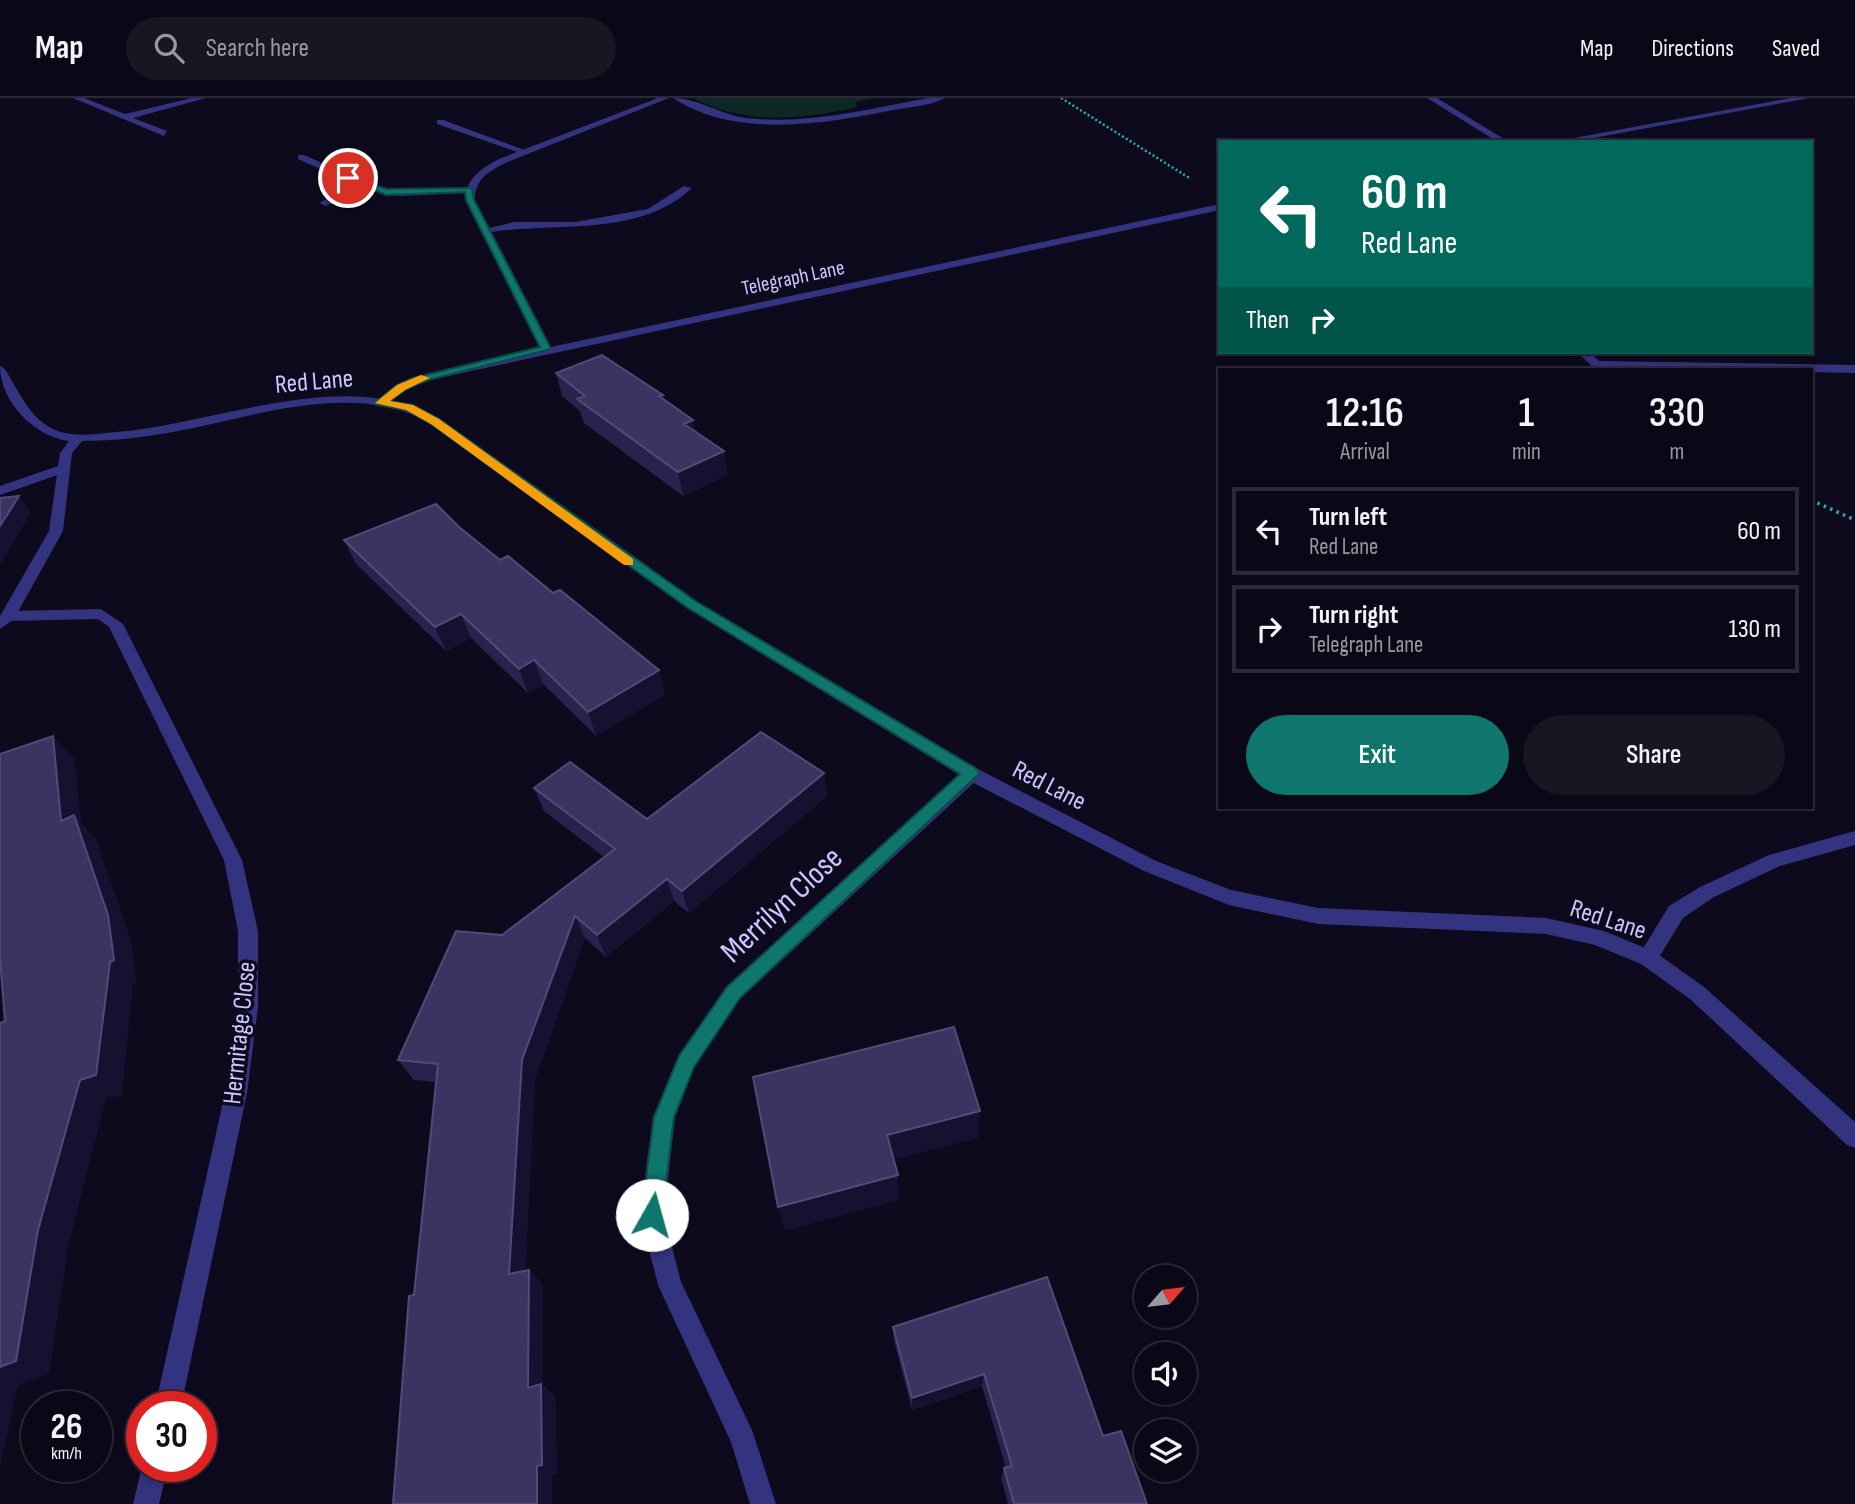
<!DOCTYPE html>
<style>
:root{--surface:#0a0816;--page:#181623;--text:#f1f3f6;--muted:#999aa1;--line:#2a2935;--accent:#0f766e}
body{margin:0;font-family:"Sofia Sans Condensed",sans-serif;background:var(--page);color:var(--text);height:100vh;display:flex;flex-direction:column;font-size:26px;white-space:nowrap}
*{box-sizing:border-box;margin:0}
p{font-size:23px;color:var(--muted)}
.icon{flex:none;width:38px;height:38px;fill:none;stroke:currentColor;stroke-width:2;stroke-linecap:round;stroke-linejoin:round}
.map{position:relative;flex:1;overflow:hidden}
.details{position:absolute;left:1218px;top:270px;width:595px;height:441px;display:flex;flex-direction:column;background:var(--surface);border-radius:0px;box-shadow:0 4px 10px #0003,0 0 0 2px var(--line)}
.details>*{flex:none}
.top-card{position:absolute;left:1218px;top:42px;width:595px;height:214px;border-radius:0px;box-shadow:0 4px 10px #0003,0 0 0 2px var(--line);background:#00695c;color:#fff;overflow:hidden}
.needle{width:46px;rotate:62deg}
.controls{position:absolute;left:1134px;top:1167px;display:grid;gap:14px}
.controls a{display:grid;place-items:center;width:63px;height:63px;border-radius:50%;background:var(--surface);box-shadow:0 4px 10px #0003,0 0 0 2px var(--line);font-size:35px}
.speed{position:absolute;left:21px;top:1293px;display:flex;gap:14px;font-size:35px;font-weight:700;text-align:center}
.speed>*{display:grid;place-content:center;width:91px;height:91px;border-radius:50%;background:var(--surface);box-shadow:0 4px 10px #0003,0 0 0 2px var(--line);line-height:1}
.speed small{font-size:18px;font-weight:400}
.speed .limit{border:10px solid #d22;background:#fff;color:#111}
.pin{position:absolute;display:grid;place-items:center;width:60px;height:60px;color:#fff;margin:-30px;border:4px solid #fff;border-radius:50%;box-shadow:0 2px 7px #0007}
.me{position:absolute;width:77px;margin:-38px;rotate:7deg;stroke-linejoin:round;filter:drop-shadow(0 0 5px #0008)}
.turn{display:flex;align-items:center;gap:24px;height:147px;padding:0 28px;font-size:32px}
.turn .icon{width:91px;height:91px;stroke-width:2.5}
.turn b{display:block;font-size:49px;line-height:60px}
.then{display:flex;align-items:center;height:66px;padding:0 28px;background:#0003;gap:14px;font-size:26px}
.eta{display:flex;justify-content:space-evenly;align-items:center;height:119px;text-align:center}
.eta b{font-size:42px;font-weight:600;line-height:49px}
.primary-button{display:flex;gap:14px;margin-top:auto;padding:14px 28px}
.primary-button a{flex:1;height:80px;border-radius:42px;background:var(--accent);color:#fff;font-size:28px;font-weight:600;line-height:80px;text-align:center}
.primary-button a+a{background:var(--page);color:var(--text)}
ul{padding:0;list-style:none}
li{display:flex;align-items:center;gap:21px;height:88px;margin:0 14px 10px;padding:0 14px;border:4px solid var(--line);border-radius:0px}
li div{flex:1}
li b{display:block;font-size:26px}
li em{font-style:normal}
header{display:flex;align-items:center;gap:42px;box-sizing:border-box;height:98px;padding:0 35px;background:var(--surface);border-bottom:2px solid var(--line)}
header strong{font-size:33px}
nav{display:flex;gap:38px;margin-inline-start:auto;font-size:24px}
.search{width:490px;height:63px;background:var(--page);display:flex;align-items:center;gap:18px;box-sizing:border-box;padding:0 24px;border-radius:38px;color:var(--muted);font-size:26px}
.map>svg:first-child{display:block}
</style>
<header>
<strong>Map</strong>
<div class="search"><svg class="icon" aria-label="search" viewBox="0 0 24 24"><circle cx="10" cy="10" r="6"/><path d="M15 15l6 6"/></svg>Search here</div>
<nav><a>Map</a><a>Directions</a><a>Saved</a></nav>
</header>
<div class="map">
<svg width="1855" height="1406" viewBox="0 0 1855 1406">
<rect width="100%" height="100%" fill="#0d0a1d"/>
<path fill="#0d2725" d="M693,0H878L855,4L858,9C803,21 745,28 693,0Z"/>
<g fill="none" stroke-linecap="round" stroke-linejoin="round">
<path stroke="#26b4a4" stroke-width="2.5" stroke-dasharray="2 2.5" stroke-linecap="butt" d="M1061,0L1191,81"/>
<path stroke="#26b4a4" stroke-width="3.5" stroke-dasharray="2.5 4.5" stroke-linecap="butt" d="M1811,402L1855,422"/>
<path fill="#33337f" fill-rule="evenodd" d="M437,22H443L530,54L523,56L437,26Z
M298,57H304L373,88L400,92L469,89L474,92L469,95L400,98L372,93L325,108L320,105L322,103L363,90L298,61Z
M684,88L692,90C637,141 553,123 486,135L481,132L514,124H575L648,111Z"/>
<path fill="#33337f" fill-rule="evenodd" d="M73,0H84L125,16L192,0H206L133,20L167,33L164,38Z
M658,0H669L505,65C488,74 475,81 475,102L551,249L1220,106V112L434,281L405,292L385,308H377V302L397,286L427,276L540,251L465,102C466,80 481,71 499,61Z
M673,0C698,0 721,17 746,20C808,27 868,11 928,0H945C931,8 909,9 893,12C825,26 735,41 673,0Z
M1427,0H1437L1509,44H1498Z
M1791,0H1809L1572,44H1552Z
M1577,254H1589L1599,263L1855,267V275L1811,274V271H1595Z
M64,366L69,367V373L0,397V388Z
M101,511L123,526L242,762L258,833V909L247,995L181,1309H155L225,995L238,909V833L224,762L109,529L98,521L9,523L1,518L9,513Z
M972,670L978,671L981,676L978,681L740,901L694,969L675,1019L664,1117L681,1184L752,1332L776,1406H750L731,1344L658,1187L640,1117L653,1019L679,957L726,889L966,671Z
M1855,733V747L1780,768L1714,799L1683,820L1655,866L1648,868L1641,866L1638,860L1641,854L1669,808L1700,789L1769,757Z
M142,1368H168L159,1406H133Z"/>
<path fill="#33337f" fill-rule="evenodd" d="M0,268L4,270C18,291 29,320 53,331C72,340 97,336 116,334C216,326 346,267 439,320L697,504L978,671L1156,763L1231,792L1318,810L1546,820L1604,833L1655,854L1704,889L1855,1024V1050L1847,1047L1690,901L1641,866L1595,847L1546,836L1318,826L1229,807L1144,773L966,681L687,510L431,326C356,282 257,318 178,333C147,339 114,343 82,343L72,355L63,433L14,521L0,531V518L49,433L60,355L69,343C35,339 0,304 0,268Z"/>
</g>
<path fill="#28224c" d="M556,275L663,297L664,302L695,333L724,353L727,377L683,398L584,325L580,313L562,298Z
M459,429L665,596L596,638L543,586L528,595L471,540L446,553L356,466L344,442Z
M824,675L827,698L689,815L674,803L606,859L585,840L535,981L525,1173L529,1172L543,1187V1287L555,1298L557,1376L552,1377V1406H393L436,984L414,982L398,962L502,837L604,759L544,713L534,690L647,721Z
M893,1229L1103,1338L1147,1406H1008L1001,1380L1004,1370H1006L982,1288L912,1312L894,1243Z"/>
<path fill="#161131" d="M693,322L697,345L684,326Z
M724,353L727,377L683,398L678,374Z
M19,398L31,415L0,467V428Z
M461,516L471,540L446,553L435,529Z
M534,562L543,586L528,595L519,571Z
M659,572L665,596L596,638L588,614Z
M53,638L75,662L81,725L96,741L130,839L137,884L133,886L122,997L106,1001L68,1149L49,1276L18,1287L0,1369V1269L61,723Z
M824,675L827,698L689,815L682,793Z
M667,781L674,803L606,859L597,837Z
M575,818L585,840L535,981L524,1191L509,1176L522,962Z
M980,1013L978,1040L889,1063L887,1037Z
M898,1077L899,1102L785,1133L778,1109Z
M529,1172L543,1187V1287L555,1298L557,1376L552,1377V1406H537L528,1290Z
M984,1276L982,1288L912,1312V1300Z"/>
<path fill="#3a3460" stroke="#504b79" stroke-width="2" d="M602,257L663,297L659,298L693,322L684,326L724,353L678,374L577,301L585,298L556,275Z
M19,398L0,428V400Z
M436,406L459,429L500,462L508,458L553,495L560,492L659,572L588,614L534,562L519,571L461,516L435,529L344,442Z
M761,634L824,675L682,793L667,781L597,837L575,818L522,962L509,1176L529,1172L528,1290L541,1286L542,1367L537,1368V1406H393L409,1198L414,1197L438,966L398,962L456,833L502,837L615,751L534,690L570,664L647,721Z
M53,638L61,723L74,717L108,817L114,862L110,864L96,977L80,982L38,1132L16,1263L0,1269V925L5,923L0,861V656Z
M954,929L980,1013L887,1037L898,1077L778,1109L753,979Z
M1047,1179L1103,1338L1121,1333L1147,1406H1014L1004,1370L1012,1368L984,1276L912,1300L893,1229Z"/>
<path fill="#0f766e" stroke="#0a4d48" stroke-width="2" d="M348,77L386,91L472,90L474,102L551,251L420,284L405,292L390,303L413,307L439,321L697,504L977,671L979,676L740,900L694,969L674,1019L662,1117L659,1125L652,1128L644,1125L641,1117L654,1019L679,958L727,889L960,676L688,510L431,326L406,312L377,307V303L397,287L413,280L540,249L466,102L465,94L386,97L345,81Z"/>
<path fill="#f59e0b" d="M421,277L430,280L405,292L390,303L413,307L439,321L633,461V467H624L431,326L406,312L375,305L397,287Z"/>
<g text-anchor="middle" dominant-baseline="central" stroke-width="7" stroke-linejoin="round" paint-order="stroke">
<g font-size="21" fill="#cbc7ff" stroke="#0d0a1d">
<text transform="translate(793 180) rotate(-12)">Telegraph Lane</text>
</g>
<g font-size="26" fill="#cbc7ff" stroke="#0d0a1d">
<text transform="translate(314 284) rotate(-5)">Red Lane</text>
<text transform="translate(1049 688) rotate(27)">Red Lane</text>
<text transform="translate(1608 822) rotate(18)">Red Lane</text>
<text transform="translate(240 935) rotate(-84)">Hermitage Close</text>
</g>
<g font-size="32" fill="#cbc7ff" stroke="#0d0a1d">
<text transform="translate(782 807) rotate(-43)">Merrilyn Close</text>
</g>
</g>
</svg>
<div class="controls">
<a><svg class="needle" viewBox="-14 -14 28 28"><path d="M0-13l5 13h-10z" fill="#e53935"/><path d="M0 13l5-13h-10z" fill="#999aa1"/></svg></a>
<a><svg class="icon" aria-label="sound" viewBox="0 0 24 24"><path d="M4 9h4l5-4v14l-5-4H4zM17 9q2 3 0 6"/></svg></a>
<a><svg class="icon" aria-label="layers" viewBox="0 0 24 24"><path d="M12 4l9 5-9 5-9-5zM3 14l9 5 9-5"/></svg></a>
</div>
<div class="speed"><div>26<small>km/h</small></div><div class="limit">30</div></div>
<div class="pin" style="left:348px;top:80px;background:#d93025"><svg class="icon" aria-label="arrive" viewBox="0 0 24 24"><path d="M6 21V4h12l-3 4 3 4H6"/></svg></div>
<svg class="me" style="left:652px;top:1117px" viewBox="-20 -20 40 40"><circle r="19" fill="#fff"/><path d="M0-13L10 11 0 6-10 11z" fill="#0f766e"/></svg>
<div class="top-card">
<div class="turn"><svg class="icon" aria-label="left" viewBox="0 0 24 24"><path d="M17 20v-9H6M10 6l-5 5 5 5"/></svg><div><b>60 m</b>Red Lane</div></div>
<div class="then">Then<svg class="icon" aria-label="right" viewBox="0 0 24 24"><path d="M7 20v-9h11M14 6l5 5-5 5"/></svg></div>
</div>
<section class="details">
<div class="eta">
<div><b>12:16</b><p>Arrival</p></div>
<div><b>1</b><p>min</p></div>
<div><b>330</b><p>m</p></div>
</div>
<ul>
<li><svg class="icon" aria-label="left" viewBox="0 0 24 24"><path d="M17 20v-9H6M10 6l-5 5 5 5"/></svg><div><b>Turn left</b><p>Red Lane</p></div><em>60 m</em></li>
<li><svg class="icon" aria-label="right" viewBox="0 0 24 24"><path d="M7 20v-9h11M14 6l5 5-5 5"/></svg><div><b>Turn right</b><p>Telegraph Lane</p></div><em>130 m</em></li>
</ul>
<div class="primary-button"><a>Exit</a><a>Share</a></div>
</section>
</div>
